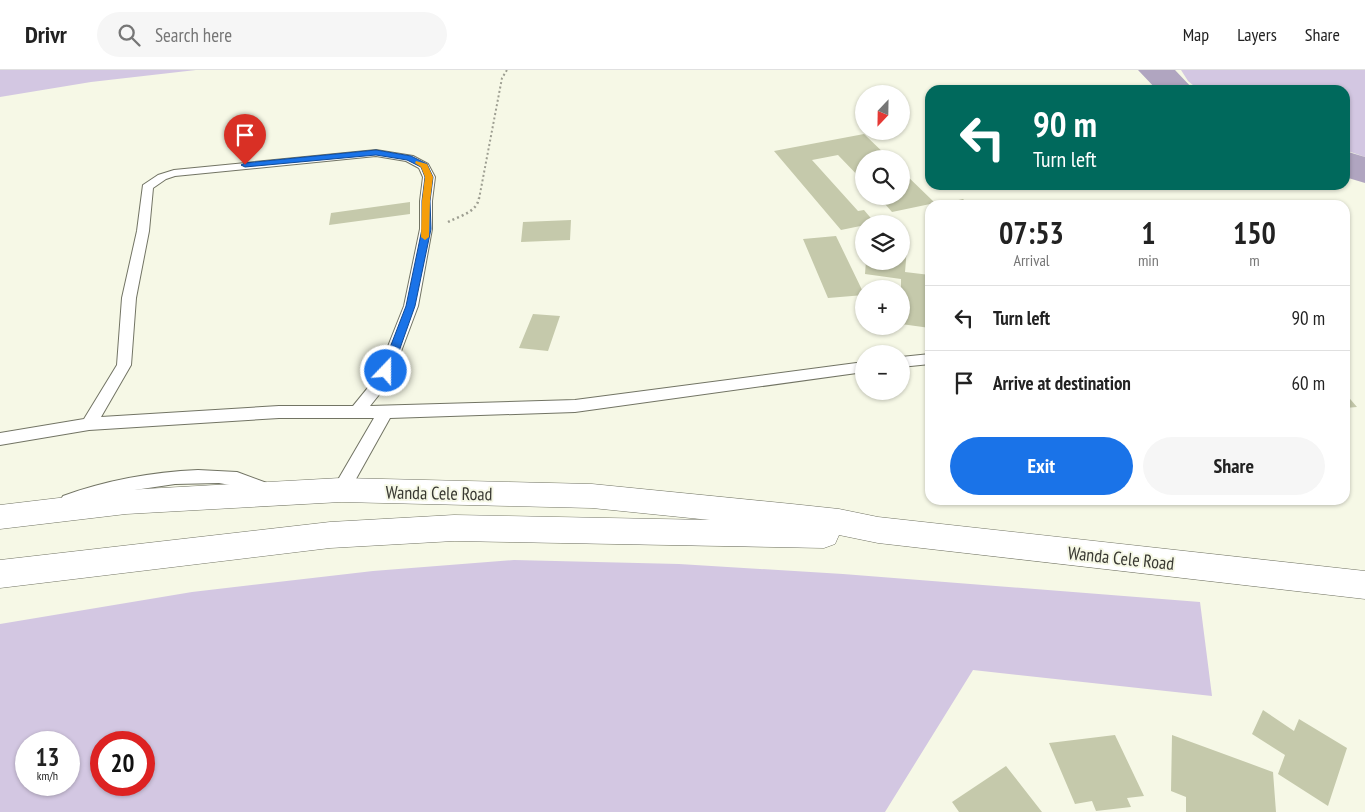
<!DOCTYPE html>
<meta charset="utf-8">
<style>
:root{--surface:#fff;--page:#f6f6f6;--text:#222;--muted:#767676;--line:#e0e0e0;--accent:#1a73e8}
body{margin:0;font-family:"PT Sans Narrow",sans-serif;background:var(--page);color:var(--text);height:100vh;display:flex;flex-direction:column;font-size:19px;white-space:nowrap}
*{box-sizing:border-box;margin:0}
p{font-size:16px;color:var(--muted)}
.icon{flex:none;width:28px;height:28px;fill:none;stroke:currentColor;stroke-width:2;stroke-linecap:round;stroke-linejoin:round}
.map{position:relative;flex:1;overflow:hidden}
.details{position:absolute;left:925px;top:130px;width:425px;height:305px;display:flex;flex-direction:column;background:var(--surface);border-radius:15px;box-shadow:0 1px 4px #0004}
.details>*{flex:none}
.hud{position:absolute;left:925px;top:15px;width:425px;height:105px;border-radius:15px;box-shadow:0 1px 4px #0004;background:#00695c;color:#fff;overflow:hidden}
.needle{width:32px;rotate:202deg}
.buttons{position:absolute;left:855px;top:15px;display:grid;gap:10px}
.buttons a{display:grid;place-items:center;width:55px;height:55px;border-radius:50%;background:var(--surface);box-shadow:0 1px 4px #0004;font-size:25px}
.speed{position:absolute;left:15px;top:661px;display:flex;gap:10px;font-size:25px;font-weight:700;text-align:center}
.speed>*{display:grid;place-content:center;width:65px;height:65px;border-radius:50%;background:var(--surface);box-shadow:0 1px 4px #0004;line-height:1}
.speed small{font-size:12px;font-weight:400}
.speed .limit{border:8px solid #d22;background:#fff;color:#111}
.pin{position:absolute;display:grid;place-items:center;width:42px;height:42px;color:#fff;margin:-51px -21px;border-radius:50% 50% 50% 0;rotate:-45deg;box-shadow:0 0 5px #0007}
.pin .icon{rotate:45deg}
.me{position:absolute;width:55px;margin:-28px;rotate:22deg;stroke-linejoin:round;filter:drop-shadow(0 0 4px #0008)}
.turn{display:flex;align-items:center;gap:18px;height:105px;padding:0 25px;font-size:22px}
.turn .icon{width:65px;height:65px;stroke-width:2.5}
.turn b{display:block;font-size:35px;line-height:42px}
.eta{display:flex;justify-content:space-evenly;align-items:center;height:85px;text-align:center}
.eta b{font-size:30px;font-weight:700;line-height:35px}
.action{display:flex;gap:10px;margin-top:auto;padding:10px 25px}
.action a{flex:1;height:58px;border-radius:30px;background:var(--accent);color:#fff;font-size:20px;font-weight:700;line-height:58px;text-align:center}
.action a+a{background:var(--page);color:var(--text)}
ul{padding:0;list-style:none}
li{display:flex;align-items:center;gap:15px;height:65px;padding:0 25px;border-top:1px solid var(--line)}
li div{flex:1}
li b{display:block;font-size:19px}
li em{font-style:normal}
header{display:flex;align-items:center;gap:30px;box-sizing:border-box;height:70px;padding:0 25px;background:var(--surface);border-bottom:1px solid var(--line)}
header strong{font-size:24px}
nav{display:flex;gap:28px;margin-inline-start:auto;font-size:18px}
.search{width:350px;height:45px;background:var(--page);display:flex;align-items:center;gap:12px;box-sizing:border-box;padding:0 18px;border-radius:28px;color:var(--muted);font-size:19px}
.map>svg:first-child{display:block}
</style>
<header>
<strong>Drivr</strong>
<div class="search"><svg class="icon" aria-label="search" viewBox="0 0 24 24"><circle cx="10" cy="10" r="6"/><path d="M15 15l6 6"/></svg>Search here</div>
<nav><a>Map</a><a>Layers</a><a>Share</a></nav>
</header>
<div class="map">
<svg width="1365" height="742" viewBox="0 0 1365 742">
<rect width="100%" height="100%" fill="#f6f8e6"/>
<path fill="#d3c7e2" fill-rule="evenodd" d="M0,0H196L91,12L0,27Z
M1181,0H1365V87L1345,80V20H1199L1188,11Z
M514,490L679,494L843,504L1200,532L1212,626L973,600L885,742H0V554L192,522L373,501ZM69,672V715H26V672ZM101,672H144V715H101Z"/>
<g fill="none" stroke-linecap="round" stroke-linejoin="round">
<path fill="#b0a5c0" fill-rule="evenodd" d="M1138,0H1175L1194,20H1157Z
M1345,81L1365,87V113L1345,107Z"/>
</g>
<path fill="#c5c9ab" d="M864,64L890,89H864V112L838,85L812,90L858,141L864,140L875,153L841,160L774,81Z
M901,100L935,133L892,142L878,126H901Z
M963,129L969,135H947L945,133Z
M410,132V144L329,155L331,143Z
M571,150L570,170L521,172L523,152Z
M901,165L908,166L905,202L930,205V258L901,254V209L865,204L866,191H901Z
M836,166L864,224V225L828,228L803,169Z
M533,244L560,246L548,281L519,278Z
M1345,323L1357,337L1345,338Z
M1263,640L1294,661L1299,649L1347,678L1328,736L1278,704L1285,685L1252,664Z
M1115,665L1144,726L1127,728L1131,737L1096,741L1092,731L1075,734L1049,673Z
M1172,665L1273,702L1276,742H1186V727L1171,721Z
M1006,696L1042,742H959L952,732Z"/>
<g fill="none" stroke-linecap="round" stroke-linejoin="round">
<g stroke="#727464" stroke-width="2">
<path id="service" d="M376,80L413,86L428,94L435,107L432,131V159L418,236L390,311L370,336L575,330L864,292V302L575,342L390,348L347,425L341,427L335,425L332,420L374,348H279L89,360L0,375V363L84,349L117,295L122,228L137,161L143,115L158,105L174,100ZM376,86L406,91L419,98L423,107L420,131V159L404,236L375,309L353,336H279L101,347L131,295L136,228L149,161L153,118L166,109L175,106Z
M930,284V294L901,297V287Z
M198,400L237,402L275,416L278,421L275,426L269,428L241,417L219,413L175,414L128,421L69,438L63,436L60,431L63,426C107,410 152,402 198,400Z"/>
</g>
<g stroke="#727464" stroke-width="1">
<path id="tertiary" d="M341,408L592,414L792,434L839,439L878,447L1365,501V529L878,473L839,465L835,474L824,478L454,471L330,478L0,518V490L330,452L454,445L710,450L592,438L341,432L126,444L0,459V435L126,420Z"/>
</g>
<path stroke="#9d9e91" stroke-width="2" stroke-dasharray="2 2.5" stroke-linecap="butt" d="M479,129L502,8L507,0"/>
<path stroke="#9d9e91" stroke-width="2.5" stroke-dasharray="2 3" stroke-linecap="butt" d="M448,152C460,146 477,142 479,128"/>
<use href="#service" fill="#fff" fill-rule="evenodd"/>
<use href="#tertiary" fill="#fff" fill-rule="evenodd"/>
</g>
<path fill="#1a73e8" stroke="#114b97" d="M376,80L411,86L427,94L433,107L430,131L431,159L415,236L392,301L386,304L381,301L406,236L422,159V131L425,107L421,97L407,90L376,85L245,97L241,95L245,93Z"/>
<path fill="#f59e0b" d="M416,91L427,94L433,107L430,131L429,167L425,170L421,167L422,131L425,107L421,97L415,93Z"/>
<g text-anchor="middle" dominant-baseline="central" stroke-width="4" stroke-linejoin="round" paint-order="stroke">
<g font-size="18" fill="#393932" stroke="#f6f8e6">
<text transform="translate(439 423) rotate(1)">Wanda Cele Road</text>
<text transform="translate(1121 488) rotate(6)">Wanda Cele Road</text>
</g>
</g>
</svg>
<div class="buttons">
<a><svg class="needle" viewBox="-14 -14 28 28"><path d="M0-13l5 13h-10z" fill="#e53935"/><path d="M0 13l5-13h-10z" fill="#767676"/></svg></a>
<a><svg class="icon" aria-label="search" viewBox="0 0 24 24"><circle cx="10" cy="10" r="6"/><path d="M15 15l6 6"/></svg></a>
<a><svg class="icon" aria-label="layers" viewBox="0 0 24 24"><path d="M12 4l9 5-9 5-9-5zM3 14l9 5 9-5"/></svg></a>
<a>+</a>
<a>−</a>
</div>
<div class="speed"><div>13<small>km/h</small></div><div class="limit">20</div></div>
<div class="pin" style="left:245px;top:95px;background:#d93025"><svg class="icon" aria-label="arrive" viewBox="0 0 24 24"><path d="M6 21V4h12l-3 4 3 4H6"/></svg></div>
<svg class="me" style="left:386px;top:301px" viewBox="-20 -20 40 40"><circle r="17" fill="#1a73e8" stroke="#fff" stroke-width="3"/><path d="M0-11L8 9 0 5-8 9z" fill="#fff"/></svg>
<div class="hud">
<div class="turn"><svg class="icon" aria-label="left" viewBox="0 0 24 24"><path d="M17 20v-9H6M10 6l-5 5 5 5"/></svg><div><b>90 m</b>Turn left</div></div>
</div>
<section class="details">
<div class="eta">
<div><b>07:53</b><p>Arrival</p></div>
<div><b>1</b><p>min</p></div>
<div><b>150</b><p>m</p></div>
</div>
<ul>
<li><svg class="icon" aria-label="left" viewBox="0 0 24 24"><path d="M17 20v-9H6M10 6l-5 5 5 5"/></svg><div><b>Turn left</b></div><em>90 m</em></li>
<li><svg class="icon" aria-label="arrive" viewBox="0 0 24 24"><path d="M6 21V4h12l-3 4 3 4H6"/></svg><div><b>Arrive at destination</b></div><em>60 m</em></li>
</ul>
<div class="action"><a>Exit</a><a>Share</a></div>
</section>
</div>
